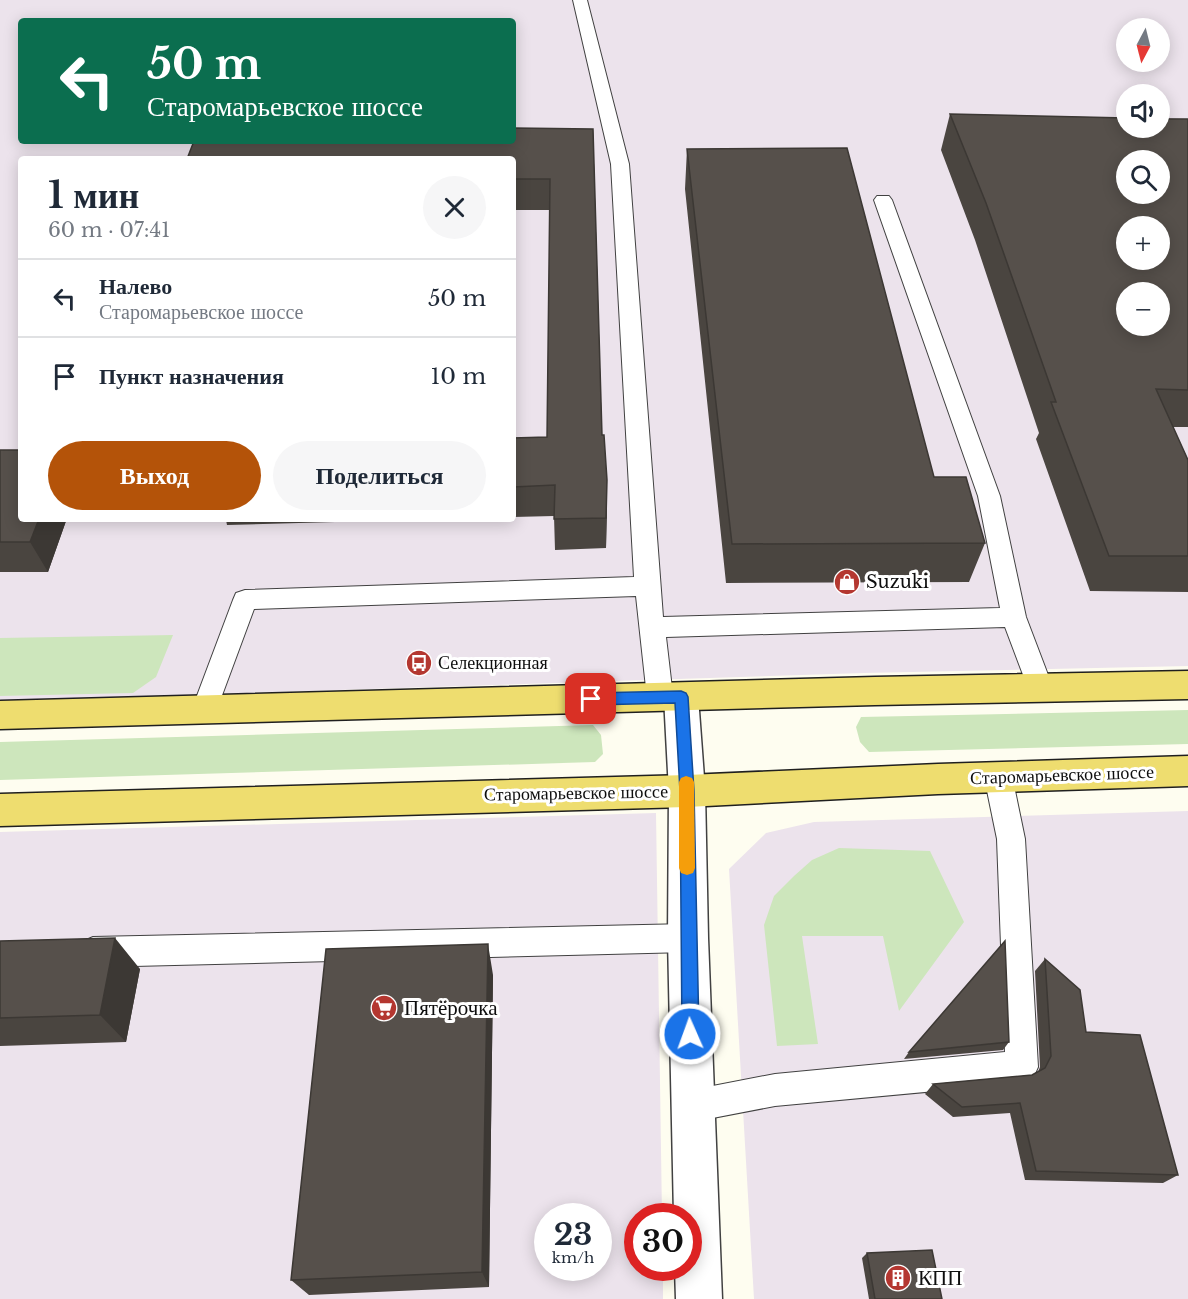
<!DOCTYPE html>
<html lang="ru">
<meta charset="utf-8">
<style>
:root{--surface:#fff;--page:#f6f6f7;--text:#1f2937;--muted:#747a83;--line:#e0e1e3;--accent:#b45309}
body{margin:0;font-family:"Libre Baskerville",serif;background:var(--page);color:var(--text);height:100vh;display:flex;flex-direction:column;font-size:22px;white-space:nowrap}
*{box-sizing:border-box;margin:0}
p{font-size:20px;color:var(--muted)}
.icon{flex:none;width:33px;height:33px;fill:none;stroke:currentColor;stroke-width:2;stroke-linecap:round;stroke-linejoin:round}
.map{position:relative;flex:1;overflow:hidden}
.details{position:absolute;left:18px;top:156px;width:498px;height:366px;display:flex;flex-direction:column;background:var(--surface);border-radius:6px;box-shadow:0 3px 15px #0003}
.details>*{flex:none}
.hud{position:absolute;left:18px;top:18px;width:498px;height:126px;border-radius:6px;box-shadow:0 3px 15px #0003;background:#0b6e4f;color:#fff;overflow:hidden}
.needle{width:39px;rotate:187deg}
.tools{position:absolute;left:1116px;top:18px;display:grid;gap:12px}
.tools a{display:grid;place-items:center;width:54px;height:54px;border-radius:50%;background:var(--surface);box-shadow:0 3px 15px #0003;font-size:30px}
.speed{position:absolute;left:534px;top:1203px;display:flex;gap:12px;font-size:30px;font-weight:700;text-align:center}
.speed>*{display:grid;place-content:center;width:78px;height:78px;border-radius:50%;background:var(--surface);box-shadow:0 3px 15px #0003;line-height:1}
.speed small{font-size:15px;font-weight:400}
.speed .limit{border:9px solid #d22;background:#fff;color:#111}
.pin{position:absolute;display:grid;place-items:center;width:51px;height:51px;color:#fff;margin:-26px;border-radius:12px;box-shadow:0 3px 9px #0006}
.me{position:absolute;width:66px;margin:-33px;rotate:358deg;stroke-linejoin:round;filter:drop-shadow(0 0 4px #0008)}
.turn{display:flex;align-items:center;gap:21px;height:126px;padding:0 30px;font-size:27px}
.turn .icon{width:78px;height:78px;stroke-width:2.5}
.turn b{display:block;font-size:42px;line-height:51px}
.round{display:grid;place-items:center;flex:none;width:63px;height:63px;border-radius:32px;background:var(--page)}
.overview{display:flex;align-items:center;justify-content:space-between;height:102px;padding:0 30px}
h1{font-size:36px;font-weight:700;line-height:45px}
.cta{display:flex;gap:12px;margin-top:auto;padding:12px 30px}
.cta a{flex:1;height:69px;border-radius:36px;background:var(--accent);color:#fff;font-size:24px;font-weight:700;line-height:69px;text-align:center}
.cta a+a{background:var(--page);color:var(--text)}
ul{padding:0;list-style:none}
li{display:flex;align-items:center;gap:18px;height:78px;padding:0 30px;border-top:2px solid var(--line)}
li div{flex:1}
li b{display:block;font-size:22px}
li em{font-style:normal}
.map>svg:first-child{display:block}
</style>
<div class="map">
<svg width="1188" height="1299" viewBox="0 0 1188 1299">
<rect width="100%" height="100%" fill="#fefdf0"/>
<path fill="#ece3ec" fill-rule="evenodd" d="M0,0H1188V666L864,673L0,701ZM21,21H513V141H21ZM1126,28H1160V62H1126ZM1126,94H1160V128H1126ZM21,159H513V519H21ZM1126,160H1160V194H1126ZM1126,226H1160V260H1126ZM1126,292H1160V326H1126Z
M1188,811V1299H754L729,869L766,833L814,822Z
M656,813L662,1216H638V1268H663V1299H0V832ZM548,1216H598V1268H548Z"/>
<path fill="#cde6bc" d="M173,635L156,677L133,693L0,696V638Z
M1188,710V744L869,752L860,742L856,727L861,717Z
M593,725L601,735L603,754L595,762L0,780V742Z
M839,848L930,851L964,922L899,1011L883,936H802L818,1044L777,1046L764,925L774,896L794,876L812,860Z"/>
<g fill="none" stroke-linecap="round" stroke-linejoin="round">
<g stroke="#414141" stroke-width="2">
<path id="lane" d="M573,0H587L629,164L663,617L1000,608L978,496L874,200L877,196H889L892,200L1000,496L1026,617L1053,688L1049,696L1040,699L1031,696L1005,627L666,637L673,697L669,705L660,708L651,705L647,697L636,596L254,609L214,717L205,720L196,717L192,709L233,600L236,593L245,590L634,577L611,164Z
M998,764L1008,768L1012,776L1025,839L1038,1067L1033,1078L1022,1083L775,1106L692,1122L680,1118L676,1106L680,1094L692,1090L775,1074L1005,1052L997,839L984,776L988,768Z
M688,924L699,928L703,938L699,948L688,952L93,967L82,962L78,952L82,942L93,937Z"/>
</g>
<g stroke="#414141" stroke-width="3">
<path id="street" d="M681,683L693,687L698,697L705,791L708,938L722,1299H676L675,1268H688V1216H674L668,938L669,791L664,697L669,687Z"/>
</g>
<g stroke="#1f1f1f" stroke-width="3">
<path id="primary" d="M1188,671V699L875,705L0,729V701L875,677Z
M1188,756V786L938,794L687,807L0,826V794L687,775L938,764Z"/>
</g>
<use href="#lane" fill="#fff" fill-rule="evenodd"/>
<use href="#street" fill="#fff" fill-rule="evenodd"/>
<use href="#primary" fill="#eedd6f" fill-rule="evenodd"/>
</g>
<path fill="#4a4540" d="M950,114L1188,119V427H1173L1188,460V592L1090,591L1036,439L1039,433L975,240L941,150Z
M593,129L602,435L607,480L606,548L555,550L554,516L513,517V438L547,437L550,210H513V159Z
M687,149L934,477L985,543L969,582L726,583L685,189Z
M0,450L21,519H443L227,525L226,520L66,521L48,572H0Z
M0,941L140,969L126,1042L0,1046Z
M1045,959L1086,1032L1178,1175L1163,1183L1025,1180L1010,1113L953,1117L925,1094L933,1084L1032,1075L1038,1072L1040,1067L1035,971Z
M493,975L489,1287L309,1295L291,1280Z
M1009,1042L1003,1050L904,1059L909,1052Z
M867,1253L942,1299H869L862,1258Z"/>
<path fill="#3c3834" d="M607,480V511L606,548V518Z
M39,519H65L66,521L48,572L30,542Z
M115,938L140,969L126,1042L100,1015Z
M488,944L493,975L489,1287L482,1272Z"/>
<path fill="#56504b" stroke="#3c3834" stroke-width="1.5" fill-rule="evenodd" d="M950,114L1126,118V128H1160V119H1188V390L1156,389L1188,460V556H1109L1051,402H1056L986,203ZM1126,160H1160V194H1126ZM1126,226H1160V260H1126ZM1126,292H1160V326H1126Z
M513,128L593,129L602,435H604L607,480L606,518L554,519L555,485L513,487V438L547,437L550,179H513V159H187L194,141H513Z
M847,148L934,477H966L985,543L732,544L687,149Z
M0,450H21V519H39L30,542H0Z
M115,938L100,1015L0,1018V941Z
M1005,941L1009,1042L909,1052Z
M488,944L482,1272L291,1280L326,949Z
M1045,959L1080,990L1086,1032L1140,1035L1178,1175L1036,1171L1020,1103L962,1107L933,1084L1032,1075L1045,1068L1051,1056Z
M932,1250L942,1299H875L867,1253Z"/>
<path fill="#1a73e8" stroke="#114b97" stroke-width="1.5" d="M681,691L686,693L688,697L694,791L699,1034L696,1040L690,1042L684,1040L682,1034L680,791L675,703L591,705L586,703L584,699L586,695L591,693Z"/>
<path fill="#f59e0b" d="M686,776L692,778L694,782L695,868L693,873L687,875L681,873L679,868V782L681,778Z"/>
<defs>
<g id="shop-disc" transform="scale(1.35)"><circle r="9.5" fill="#b43730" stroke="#fff"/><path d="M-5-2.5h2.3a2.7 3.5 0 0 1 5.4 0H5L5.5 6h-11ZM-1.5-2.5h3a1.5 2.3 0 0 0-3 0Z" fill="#fff"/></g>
<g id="bus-disc" transform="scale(1.35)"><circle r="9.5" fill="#b43730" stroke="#fff"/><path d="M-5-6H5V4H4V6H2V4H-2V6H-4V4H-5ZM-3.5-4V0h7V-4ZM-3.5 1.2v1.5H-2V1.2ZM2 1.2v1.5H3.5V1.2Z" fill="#fff"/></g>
<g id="supermarket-disc" transform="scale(1.35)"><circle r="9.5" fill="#b43730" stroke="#fff"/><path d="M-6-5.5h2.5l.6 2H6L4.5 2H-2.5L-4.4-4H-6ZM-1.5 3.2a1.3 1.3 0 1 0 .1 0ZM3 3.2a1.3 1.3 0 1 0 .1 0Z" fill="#fff"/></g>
<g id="building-disc" transform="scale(1.35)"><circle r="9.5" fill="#b43730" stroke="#fff"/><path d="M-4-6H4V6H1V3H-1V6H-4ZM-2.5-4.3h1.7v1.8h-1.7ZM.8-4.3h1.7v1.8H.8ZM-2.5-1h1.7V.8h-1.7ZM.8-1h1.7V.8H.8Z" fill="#fff"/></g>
</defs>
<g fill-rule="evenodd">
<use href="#shop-disc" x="847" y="582"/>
<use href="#bus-disc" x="419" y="663"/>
<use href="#supermarket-disc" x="384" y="1008"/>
<use href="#building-disc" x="898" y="1278"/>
</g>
<g text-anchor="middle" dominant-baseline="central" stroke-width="6" stroke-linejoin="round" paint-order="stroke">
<g font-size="18" fill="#0e0e0e" stroke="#fff" text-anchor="start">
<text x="866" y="582">Suzuki</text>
<text x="438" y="663">Селекционная</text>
</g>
<g font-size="18" fill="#0e0e0e" stroke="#fff">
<text transform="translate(1062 775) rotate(-2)">Старомарьевское шоссе</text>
<text transform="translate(576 793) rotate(-1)">Старомарьевское шоссе</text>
</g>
<g font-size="21" fill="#0e0e0e" stroke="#fff" text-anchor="start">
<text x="404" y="1008">Пятёрочка</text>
<text x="918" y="1278">КПП</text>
</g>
</g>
</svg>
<div class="tools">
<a><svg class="needle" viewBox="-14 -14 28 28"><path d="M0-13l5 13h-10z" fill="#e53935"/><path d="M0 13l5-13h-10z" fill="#747a83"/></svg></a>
<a><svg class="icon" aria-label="sound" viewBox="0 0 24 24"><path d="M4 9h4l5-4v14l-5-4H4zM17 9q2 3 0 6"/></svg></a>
<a><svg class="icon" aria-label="search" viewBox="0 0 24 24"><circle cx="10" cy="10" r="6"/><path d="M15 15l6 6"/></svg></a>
<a>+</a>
<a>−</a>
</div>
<div class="speed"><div>23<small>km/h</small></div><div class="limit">30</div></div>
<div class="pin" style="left:591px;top:699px;background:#d93025"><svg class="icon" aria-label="arrive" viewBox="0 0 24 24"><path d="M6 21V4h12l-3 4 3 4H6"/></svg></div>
<svg class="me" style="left:690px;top:1034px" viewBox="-20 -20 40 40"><circle r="17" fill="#1a73e8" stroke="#fff" stroke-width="3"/><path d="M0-11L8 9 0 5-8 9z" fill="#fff"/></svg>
<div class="hud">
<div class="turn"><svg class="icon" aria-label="left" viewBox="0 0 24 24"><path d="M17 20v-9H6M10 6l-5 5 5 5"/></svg><div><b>50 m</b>Старомарьевское шоссе</div></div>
</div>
<section class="details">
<div class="overview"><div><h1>1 мин</h1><p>60 m · 07:41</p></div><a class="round"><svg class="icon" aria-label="close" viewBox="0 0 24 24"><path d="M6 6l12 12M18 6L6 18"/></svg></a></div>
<ul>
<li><svg class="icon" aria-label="left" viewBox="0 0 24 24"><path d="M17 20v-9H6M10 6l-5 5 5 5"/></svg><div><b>Налево</b><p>Старомарьевское шоссе</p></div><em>50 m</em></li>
<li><svg class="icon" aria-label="arrive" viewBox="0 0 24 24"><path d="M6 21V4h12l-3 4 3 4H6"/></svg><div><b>Пункт назначения</b></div><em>10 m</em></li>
</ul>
<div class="cta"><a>Выход</a><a>Поделиться</a></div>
</section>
</div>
